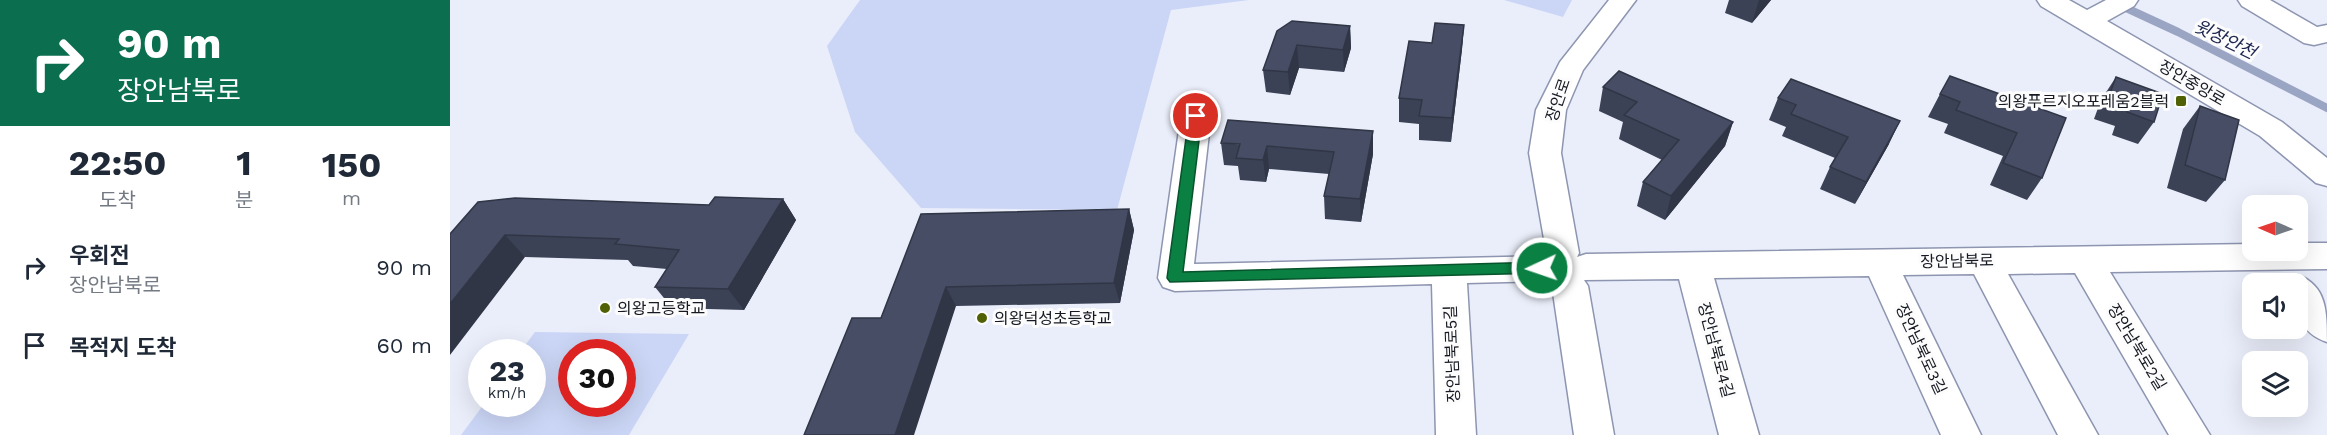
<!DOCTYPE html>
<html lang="ko">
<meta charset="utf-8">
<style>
:root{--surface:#fff;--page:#f2f2f3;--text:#1f2937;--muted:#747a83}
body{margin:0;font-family:"Work Sans","Noto Sans KR",sans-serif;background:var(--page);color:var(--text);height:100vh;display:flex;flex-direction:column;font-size:22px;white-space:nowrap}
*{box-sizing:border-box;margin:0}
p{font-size:20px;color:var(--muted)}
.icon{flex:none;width:33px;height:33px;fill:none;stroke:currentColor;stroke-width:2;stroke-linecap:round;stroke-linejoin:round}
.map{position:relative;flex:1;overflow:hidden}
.side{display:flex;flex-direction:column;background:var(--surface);width:450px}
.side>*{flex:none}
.guide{background:#0b6e4f;color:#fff;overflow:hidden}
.needle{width:39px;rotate:272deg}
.controls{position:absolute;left:1792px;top:195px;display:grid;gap:12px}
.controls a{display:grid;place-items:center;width:66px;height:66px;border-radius:12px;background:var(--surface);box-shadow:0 6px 24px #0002;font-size:30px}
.speed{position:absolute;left:18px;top:339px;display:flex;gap:12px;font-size:30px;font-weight:700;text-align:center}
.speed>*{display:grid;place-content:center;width:78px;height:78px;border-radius:50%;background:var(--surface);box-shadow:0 6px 24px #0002;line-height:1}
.speed small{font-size:15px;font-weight:400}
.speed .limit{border:9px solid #d22;background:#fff;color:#111}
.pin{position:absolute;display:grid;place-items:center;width:51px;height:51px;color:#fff;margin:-26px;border:3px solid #fff;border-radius:50%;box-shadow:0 2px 6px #0007}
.me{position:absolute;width:66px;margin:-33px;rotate:267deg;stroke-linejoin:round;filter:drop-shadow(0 0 4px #0008)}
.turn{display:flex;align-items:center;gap:21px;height:126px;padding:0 18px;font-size:27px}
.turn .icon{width:78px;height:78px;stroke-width:2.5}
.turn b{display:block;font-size:42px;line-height:51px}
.eta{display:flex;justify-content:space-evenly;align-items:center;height:102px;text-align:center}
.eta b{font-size:36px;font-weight:700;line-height:42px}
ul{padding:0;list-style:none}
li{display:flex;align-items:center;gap:18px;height:78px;padding:0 18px}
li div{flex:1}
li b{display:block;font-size:22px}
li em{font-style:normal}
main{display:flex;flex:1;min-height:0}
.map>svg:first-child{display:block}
</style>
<main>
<section class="side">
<div class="guide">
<div class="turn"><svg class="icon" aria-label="right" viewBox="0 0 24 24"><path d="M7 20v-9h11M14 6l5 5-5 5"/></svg><div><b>90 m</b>장안남북로</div></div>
</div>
<div class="eta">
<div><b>22:50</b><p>도착</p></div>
<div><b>1</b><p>분</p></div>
<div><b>150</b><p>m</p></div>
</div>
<ul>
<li><svg class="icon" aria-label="right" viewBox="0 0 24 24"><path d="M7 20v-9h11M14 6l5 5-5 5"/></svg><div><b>우회전</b><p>장안남북로</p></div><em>90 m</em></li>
<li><svg class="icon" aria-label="arrive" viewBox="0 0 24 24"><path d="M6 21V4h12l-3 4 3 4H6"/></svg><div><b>목적지 도착</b></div><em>60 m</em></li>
</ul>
</section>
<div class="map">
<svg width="1877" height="435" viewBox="0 0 1877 435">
<rect width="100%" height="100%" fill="#eaeefa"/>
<path fill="#cbd6f6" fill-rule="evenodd" d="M410,0H799L721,10L667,210L471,208L405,132L377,46Z
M1054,0H1122L1113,17Z
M85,332L239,334L179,435H11L34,404H82V352H70ZM122,352H172V404H122Z"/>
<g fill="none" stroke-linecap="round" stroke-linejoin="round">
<path stroke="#9aa4c3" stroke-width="8" d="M1659,0L1728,32L1877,108"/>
<g stroke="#8d95b0" stroke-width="3">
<path id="minor" d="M1159,0H1186L1133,70L1116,110L1111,153L1129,253L1127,257L1136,254L1803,244V250H1848V243H1877V269L1660,272L1760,435H1719L1625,273L1558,274L1648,435H1608L1524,274L1453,275L1531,435H1491L1419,276L1264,278L1309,435H1269L1229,279L1134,280L1138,286L1164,435H1124L1102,286L1108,276L1122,273L1119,267L1121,263L1112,266L1107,264L1109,268L1104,277L1092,281L1017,283L1026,435H986L982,284L725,291L713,287L708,278L731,116L735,109L746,106L757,109L761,116L744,264L1097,256L1079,153L1086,110L1110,62Z
M1587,0H1619L1637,10L1656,0H1688L1684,6L1657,21L1832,122L1877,158V186L1866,183L1810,136L1591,6Z
M1788,0H1820L1867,27L1877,25V42L1864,45L1854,43L1792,6Z
M1848,275C1877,286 1877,312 1877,342C1847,332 1848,311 1848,284H1833L1836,279Z"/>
</g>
<use href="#minor" fill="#fff" fill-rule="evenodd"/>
</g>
<path fill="#3c4256" d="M1279,0H1321L1302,23L1275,13Z
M1014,25L1012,49L1001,142L969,140V124L949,122V98L982,43Z
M900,26L901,48L894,72L849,68L840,95L816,92L813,70L827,31Z
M1666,77L1704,122L1688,144L1662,135L1665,126L1644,119L1651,100Z
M1153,87L1283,122L1275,146L1215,220L1187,206L1193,182L1212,160L1169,139L1173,122L1149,111Z
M1490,94L1616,118L1592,178L1577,200L1540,185L1553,156L1494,133L1498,124L1478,117Z
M1328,98L1439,144L1405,204L1370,189L1380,167L1385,158L1332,136L1336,127L1319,120Z
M1750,106L1775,180L1756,202L1717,188L1733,129Z
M771,143L923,154L911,222L875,219L874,196L879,174L819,169L816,182L790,180L788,166L774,165Z
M333,199L346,220L294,310L222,308L205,287L217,269L183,266L178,260L75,257L0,234L259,205Z
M679,209L684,230L670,303L506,306L431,318L471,214Z"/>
<path fill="#313646" d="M1309,0H1321L1302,23Z
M1014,25L1012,49L1001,142L1002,118Z
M900,26L901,48L894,72L893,50Z
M847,45L849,68L840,95L838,72Z
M1450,121L1439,144L1405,204L1416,182Z
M1283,122L1275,146L1215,220L1221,196Z
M923,131V154L911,222L910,199Z
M817,146L819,169L816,182L813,160Z
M333,199L346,220L294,310L278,289Z
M679,209L684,230L670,303L664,283Z
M55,235L75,257L0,355V304Z
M496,287L506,306L464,435H445Z"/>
<path fill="#464d64" stroke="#313646" stroke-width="1.5" d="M842,21L900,26L893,50L847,45L838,72L813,70L827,31Z
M985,23L1014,25L1002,118L969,116L972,100L949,98L959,41L982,43Z
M1169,71L1283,122L1221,196L1193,182L1229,140L1174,115L1187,102L1153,87Z
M1500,76L1616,118L1592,178L1553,163L1567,133L1506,110L1510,102L1490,94Z
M1666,77L1713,94L1704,122L1677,112L1680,104L1659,96Z
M1341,79L1450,121L1416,182L1380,167L1398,137L1341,114L1346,105L1328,98Z
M1750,106L1789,120L1775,180L1735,165Z
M778,120L923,131L910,199L874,196L884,152L817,146L813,160L786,158L790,144L771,143Z
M265,197L333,199L278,289L205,287L229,250L165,244L169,239L55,235L0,304V234L28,202L65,198L259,205Z
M679,209L664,283L496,287L445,435H354L402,318H431L471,214Z"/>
<path fill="#0b8043" stroke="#07532c" stroke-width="1.5" d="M746,112L752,116L733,272L1092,262L1099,268L1092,273L720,282L717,278L739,116Z"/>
<g fill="#506105" stroke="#fcfcfc" stroke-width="2">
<rect x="1725" y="95" width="12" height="12" rx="3"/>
<circle cx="155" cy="308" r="6"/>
<circle cx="532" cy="318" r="6"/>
</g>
<g text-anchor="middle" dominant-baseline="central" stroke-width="6" stroke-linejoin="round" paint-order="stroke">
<g font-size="16" fill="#161922" stroke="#fcfcfc">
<text transform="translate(1742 83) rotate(30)">장안중앙로</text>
<text transform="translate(1108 100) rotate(-71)">장안로</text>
<text transform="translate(1507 261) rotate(-1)">장안남북로</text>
<text transform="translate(1687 347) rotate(59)">장안남북로2길</text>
<text transform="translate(1471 349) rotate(65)">장안남북로3길</text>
<text transform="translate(1266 350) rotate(75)">장안남북로4길</text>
<text transform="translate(1002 354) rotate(-92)">장안남북로5길</text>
</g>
<g font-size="16" fill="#161922" stroke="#fcfcfc" text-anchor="start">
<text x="1719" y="101" text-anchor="end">의왕푸르지오포레움2블럭</text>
<text x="167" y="308">의왕고등학교</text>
<text x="544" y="318">의왕덕성초등학교</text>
</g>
<g font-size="18" font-style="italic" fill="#1c264f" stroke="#fcfcfc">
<text transform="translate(1775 39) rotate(26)">윗장안천</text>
</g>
</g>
</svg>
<div class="controls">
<a><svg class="needle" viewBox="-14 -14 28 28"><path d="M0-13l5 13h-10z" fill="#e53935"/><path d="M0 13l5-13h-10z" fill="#747a83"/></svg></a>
<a><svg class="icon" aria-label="sound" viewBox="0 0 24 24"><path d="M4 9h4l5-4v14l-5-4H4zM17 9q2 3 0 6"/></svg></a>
<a><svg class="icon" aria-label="layers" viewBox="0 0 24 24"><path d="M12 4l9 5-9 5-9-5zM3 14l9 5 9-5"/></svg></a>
</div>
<div class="speed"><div>23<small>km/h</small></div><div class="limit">30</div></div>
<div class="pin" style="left:746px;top:116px;background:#d93025"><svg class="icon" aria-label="arrive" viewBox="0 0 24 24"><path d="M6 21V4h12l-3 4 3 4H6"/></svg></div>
<svg class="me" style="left:1092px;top:268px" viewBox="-20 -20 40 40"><circle r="17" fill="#0b8043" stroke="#fff" stroke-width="3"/><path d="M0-11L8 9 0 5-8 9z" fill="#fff"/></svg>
</div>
</main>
